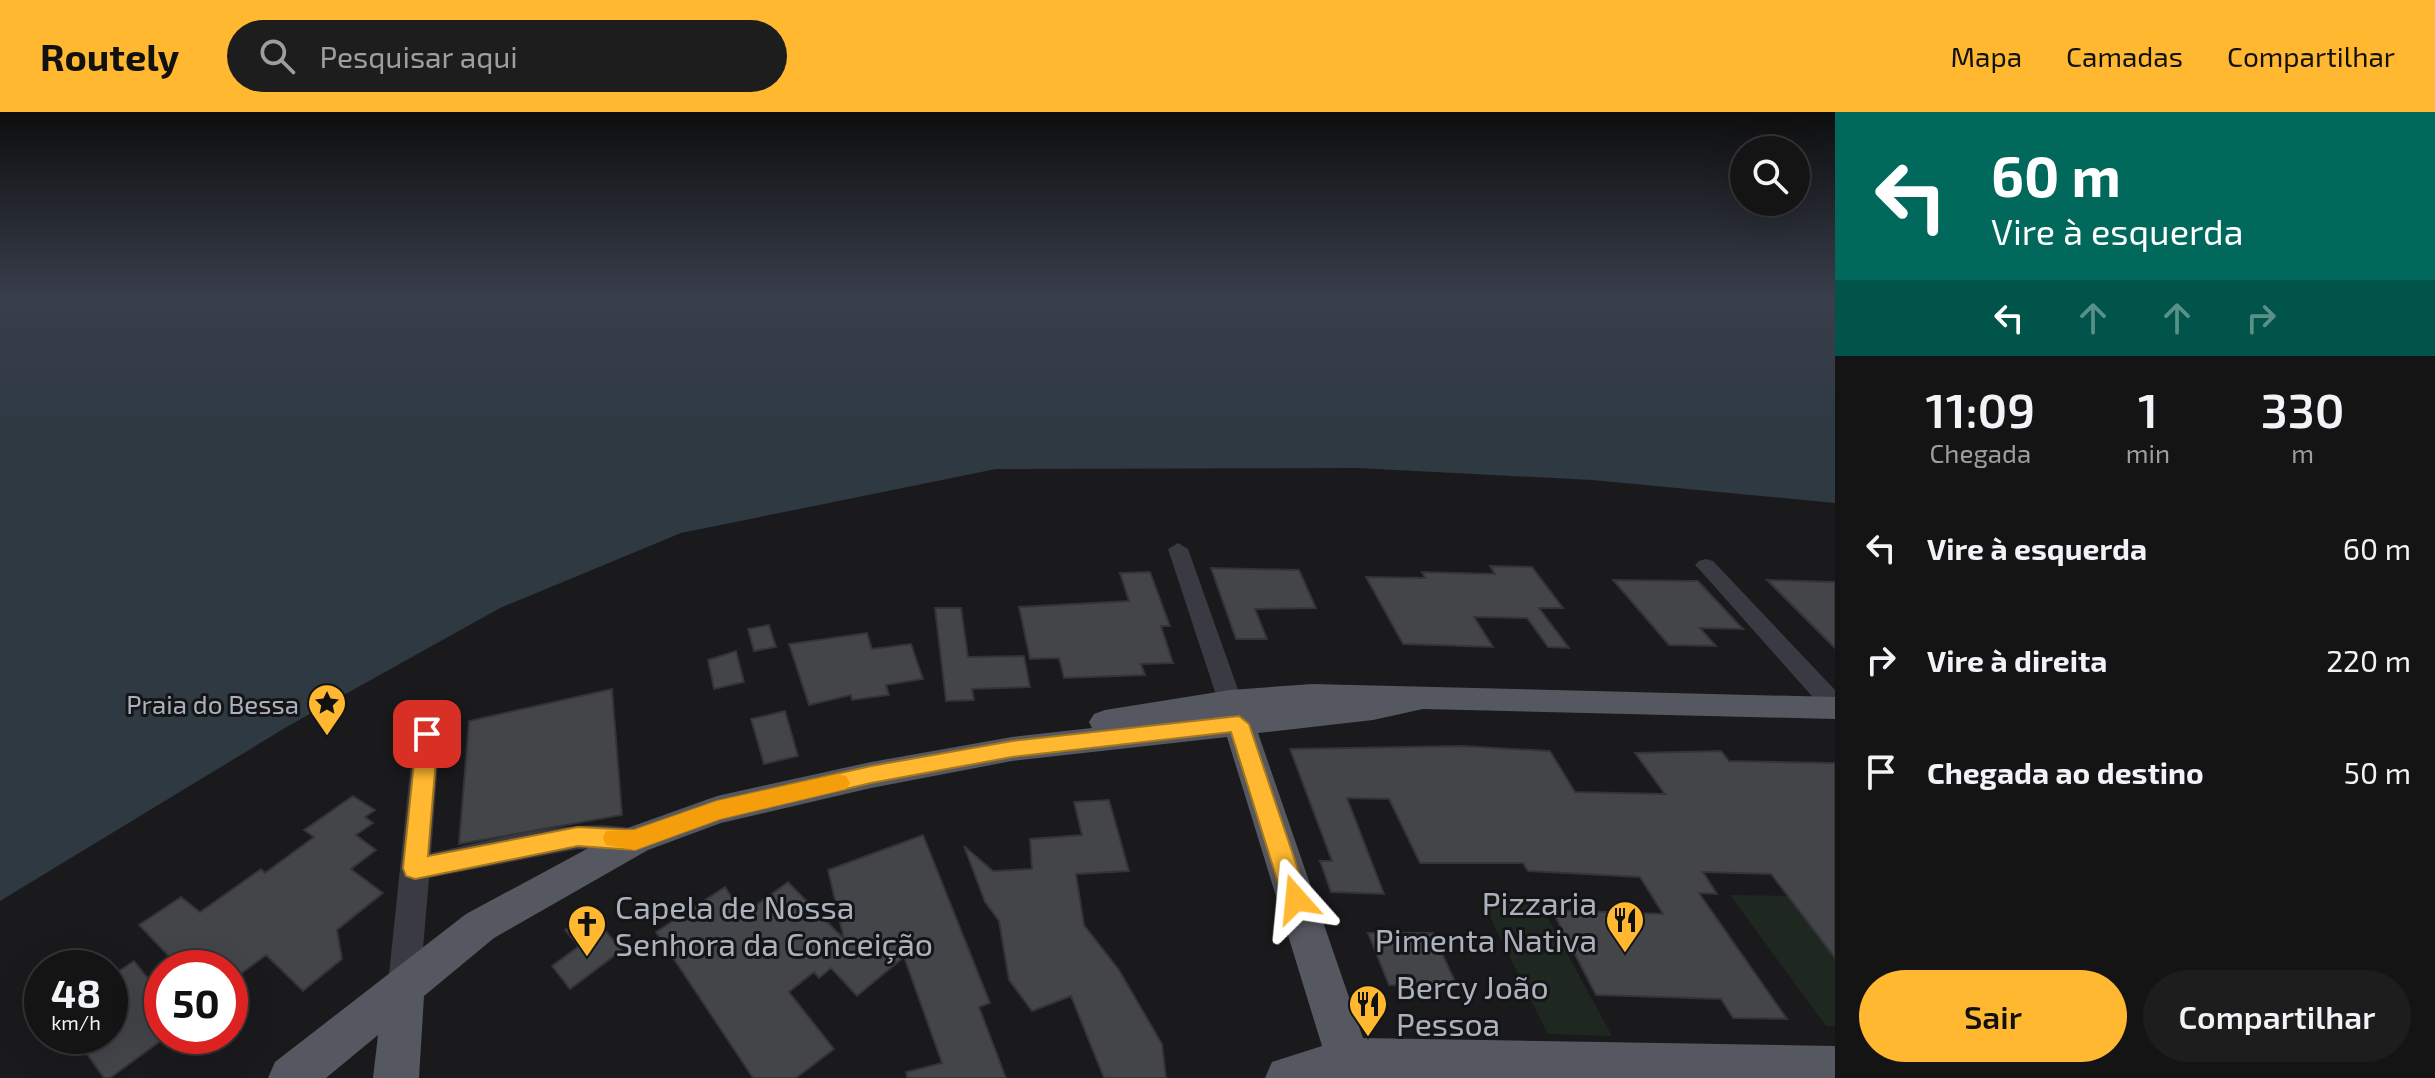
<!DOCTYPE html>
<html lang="pt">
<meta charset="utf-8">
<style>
:root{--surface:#141415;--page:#1d1d1e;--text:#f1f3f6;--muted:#9d9ea0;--line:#333334;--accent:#ffb82f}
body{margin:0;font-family:"Exo 2",sans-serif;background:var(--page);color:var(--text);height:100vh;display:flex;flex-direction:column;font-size:30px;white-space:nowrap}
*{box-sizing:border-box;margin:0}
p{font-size:26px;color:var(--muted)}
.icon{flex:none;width:44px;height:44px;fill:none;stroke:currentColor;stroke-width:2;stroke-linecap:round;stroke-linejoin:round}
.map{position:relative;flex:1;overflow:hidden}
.drawer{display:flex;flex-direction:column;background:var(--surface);width:600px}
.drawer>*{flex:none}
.banner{background:#00695c;color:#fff;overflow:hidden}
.controls{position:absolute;left:1730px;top:24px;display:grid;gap:16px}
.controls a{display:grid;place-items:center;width:80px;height:80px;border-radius:50%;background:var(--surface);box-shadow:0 8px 32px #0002,0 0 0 2px var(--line);font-size:40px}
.speed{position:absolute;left:24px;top:838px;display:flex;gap:16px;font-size:40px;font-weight:700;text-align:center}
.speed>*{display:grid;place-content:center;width:104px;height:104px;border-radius:50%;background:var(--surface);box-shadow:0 8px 32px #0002,0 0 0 2px var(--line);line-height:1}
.speed small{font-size:20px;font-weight:400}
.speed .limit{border:12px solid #d22;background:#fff;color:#111}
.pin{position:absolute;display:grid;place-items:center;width:68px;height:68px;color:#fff;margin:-34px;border-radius:16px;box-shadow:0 4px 12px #0006}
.me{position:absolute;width:88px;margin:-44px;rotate:342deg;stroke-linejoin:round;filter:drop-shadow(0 0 6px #0008)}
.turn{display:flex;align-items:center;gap:28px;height:168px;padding:0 24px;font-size:36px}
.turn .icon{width:104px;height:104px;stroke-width:2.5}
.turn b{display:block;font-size:56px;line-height:68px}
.lanes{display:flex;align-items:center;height:76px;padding:0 24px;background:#0003;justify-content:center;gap:40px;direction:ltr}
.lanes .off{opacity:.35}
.eta{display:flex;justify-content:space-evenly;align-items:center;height:136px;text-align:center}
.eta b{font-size:48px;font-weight:600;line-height:56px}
.primary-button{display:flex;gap:16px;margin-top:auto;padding:16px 24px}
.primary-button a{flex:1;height:92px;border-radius:48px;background:var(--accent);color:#111;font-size:32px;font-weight:600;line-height:92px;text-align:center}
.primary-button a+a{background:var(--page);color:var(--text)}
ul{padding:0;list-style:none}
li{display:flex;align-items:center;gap:24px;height:112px;padding:0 24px}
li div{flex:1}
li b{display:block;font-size:30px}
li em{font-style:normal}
header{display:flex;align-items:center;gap:48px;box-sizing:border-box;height:112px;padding:0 40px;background:var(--accent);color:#111}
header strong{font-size:38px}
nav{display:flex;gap:44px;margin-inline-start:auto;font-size:28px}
.search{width:560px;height:72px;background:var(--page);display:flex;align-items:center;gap:20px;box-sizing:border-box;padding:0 28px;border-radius:44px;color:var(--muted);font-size:30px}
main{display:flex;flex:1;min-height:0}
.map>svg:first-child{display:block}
</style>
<header>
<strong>Routely</strong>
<div class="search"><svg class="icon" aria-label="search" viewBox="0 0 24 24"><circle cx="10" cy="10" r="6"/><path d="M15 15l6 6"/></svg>Pesquisar aqui</div>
<nav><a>Mapa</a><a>Camadas</a><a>Compartilhar</a></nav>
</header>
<main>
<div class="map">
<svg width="1835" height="966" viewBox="0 0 1835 966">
<rect width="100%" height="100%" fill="#1a1a1c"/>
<path fill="#1f2820" d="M1730,783L1788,784L1835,844V914H1826Z
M1482,789L1539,790L1612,924L1548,922Z"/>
<path fill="#2e3942" d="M0,186H1835V391L1592,368L1357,356L996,357L681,421L500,496L290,613L0,789Z"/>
<path fill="#444549" stroke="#333338" stroke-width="2" d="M1490,454L1532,455L1563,496H1539L1569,536L1548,535L1527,506L1474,505L1493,535L1403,532L1366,465L1425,466L1422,460L1495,462Z
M1211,456L1299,458L1316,496L1255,497L1267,527H1236Z
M1150,460L1170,514H1161L1173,551L1141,552L1145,563L1064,566L1059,546L1030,547L1019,495L1129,489L1120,461Z
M1613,468L1698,469L1743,517L1700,516L1716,534L1669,533Z
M1767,468L1835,470V536Z
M935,496H961L968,545L1024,544L1030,575L972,577L974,588L946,589Z
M769,513L776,535L754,539L748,517Z
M867,521L872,537L911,532L923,567L886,573L889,583L852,588L851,583L809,593L789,532Z
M736,539L744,570L714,577L708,548Z
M612,577L622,703L459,732L469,609Z
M785,599L798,644L764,652L751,607Z
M1462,634L1550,639L1575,680L1665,682L1635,641L1721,639L1729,649L1835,651V846L1771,762L1703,760L1717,782L1699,781L1787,907L1733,906L1721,887L1596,883L1552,798L1663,802L1640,765L1528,759L1523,751H1420L1389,687L1347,686L1384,782L1331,780L1320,749H1332L1290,637Z
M353,684L375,698L365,705L373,711L356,723L376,738L351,757L383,781L337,818L342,847L303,879L266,843L230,870V856H180L139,813L181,785L200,800L261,757L265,761L314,725L304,718Z
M1109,688L1129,759L1076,762L1084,813L1119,858L1162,932L1166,966H1104L1071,884L1032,899L1009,868L999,809L985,790L964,734L993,759L1032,757L1030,727L1082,723L1074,690Z
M923,723L990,891L979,895L1006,966H907L906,960L942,951L904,845L857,884L831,856L819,866L814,860L789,880L834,937L796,966H753L656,820L725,775L743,803L788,770L844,827L828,758Z
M590,801L622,838L570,877L552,854L579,834L565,818Z
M1368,821H1433L1457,874L1389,873Z
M134,849L162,883V928L110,966H104L74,924H110V865Z"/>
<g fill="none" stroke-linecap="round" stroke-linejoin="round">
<path fill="#3a3b42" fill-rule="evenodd" d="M1178,431L1188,437L1242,589L1239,595H1221L1218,589L1168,437Z
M1706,447L1713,449L1835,578V603L1826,600L1699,457L1695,453L1699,449Z
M427,613L436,615L440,622L431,741C493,729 585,700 645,720L649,728L645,736L635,740L578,737L429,766L420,872L416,883L404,887L392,883L388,872L414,622L418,615Z"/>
<path fill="#565861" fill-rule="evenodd" d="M1312,572L1835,585V607L1423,597L1373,608L1258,621L1363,926L1835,934V966H1265L1272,950L1322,934L1227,625L1012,649L871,676L721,711L648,738L494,826L424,884L419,966H373L378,923L326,966H268L275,950L466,802L622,718L717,684L871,650L1012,625L1092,616L1089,610L1094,602L1105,598L1230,578Z"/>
</g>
<linearGradient id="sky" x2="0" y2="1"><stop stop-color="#0e0e0f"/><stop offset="0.58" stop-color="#383e4b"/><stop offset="1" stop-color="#383e4b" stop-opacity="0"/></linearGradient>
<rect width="1835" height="322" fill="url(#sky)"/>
<path fill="#ffb82f" stroke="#a6781f" stroke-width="2" d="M1239,604L1249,612L1308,787L1305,795L1296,798L1287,795L1283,787L1231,620L1012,645L871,671L720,707L635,738L578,734L415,767L406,764L403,756L417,622L427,614L438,622L428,744L578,715L634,718L717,689L871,654L1012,629Z"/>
<path fill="#f59e0b" d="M838,662L846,664L850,671L846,677L720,707L635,738L606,733L603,726L606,719L634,718L717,689Z"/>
<defs>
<g id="sight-pin" transform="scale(2)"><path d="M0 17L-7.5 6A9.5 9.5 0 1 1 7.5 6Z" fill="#ffb82f" stroke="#151517"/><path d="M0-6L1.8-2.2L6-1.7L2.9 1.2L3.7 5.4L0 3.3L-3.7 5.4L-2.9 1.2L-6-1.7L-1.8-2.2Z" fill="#111"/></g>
<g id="restaurant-pin" transform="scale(2)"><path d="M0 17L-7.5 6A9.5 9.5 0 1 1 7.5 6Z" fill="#ffb82f" stroke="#151517"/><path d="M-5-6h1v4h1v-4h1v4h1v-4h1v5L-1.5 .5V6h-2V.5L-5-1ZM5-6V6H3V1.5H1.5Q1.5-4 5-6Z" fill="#111"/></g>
<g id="church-pin" transform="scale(2)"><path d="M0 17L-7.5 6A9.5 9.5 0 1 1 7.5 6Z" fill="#ffb82f" stroke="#151517"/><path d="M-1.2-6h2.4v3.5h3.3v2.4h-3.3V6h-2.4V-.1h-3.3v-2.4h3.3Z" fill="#111"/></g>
</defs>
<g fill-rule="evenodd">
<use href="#sight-pin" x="327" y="591"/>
<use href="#restaurant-pin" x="1625" y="808"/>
<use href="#church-pin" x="587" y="812"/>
<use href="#restaurant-pin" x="1368" y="892"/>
</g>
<g text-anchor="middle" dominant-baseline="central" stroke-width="6" stroke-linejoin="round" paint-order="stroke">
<g font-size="26" fill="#abb1bd" stroke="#151517" text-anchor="end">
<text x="299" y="591">Praia do Bessa</text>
</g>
<g font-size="32" fill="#abb1bd" stroke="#151517" text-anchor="start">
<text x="1597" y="790" text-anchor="end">Pizzaria<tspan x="1597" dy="37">Pimenta Nativa</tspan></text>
<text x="615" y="794">Capela de Nossa<tspan x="615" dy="37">Senhora da Conceição</tspan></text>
<text x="1396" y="874">Bercy João<tspan x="1396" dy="37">Pessoa</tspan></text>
</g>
</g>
</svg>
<div class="controls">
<a><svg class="icon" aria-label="search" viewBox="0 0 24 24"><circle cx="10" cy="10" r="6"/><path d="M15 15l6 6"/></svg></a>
</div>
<div class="speed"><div>48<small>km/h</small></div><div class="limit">50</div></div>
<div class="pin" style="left:427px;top:622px;background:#d93025"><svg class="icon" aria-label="arrive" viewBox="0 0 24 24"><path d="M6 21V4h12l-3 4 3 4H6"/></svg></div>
<svg class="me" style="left:1296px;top:787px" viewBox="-20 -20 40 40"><path d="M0-17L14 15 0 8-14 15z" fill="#ffb82f" stroke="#fff" stroke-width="4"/></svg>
</div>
<section class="drawer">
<div class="banner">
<div class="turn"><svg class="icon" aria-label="left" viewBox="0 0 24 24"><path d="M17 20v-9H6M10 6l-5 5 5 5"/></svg><div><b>60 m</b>Vire à esquerda</div></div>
<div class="lanes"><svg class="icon" aria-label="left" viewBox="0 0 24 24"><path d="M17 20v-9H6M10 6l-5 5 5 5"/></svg><svg class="icon off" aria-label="ahead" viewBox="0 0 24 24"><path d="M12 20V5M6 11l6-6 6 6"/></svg><svg class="icon off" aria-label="ahead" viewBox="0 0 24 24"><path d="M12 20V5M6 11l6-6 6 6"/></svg><svg class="icon off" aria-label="right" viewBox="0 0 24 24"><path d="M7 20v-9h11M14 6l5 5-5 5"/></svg></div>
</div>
<div class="eta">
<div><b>11:09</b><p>Chegada</p></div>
<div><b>1</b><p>min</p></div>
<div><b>330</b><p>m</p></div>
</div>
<ul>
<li><svg class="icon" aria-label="left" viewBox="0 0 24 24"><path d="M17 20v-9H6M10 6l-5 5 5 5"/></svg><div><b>Vire à esquerda</b></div><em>60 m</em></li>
<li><svg class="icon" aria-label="right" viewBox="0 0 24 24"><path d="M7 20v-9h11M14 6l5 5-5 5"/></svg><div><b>Vire à direita</b></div><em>220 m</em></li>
<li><svg class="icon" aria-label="arrive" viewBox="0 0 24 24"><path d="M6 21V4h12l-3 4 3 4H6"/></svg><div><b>Chegada ao destino</b></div><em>50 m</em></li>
</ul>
<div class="primary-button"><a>Sair</a><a>Compartilhar</a></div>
</section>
</main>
